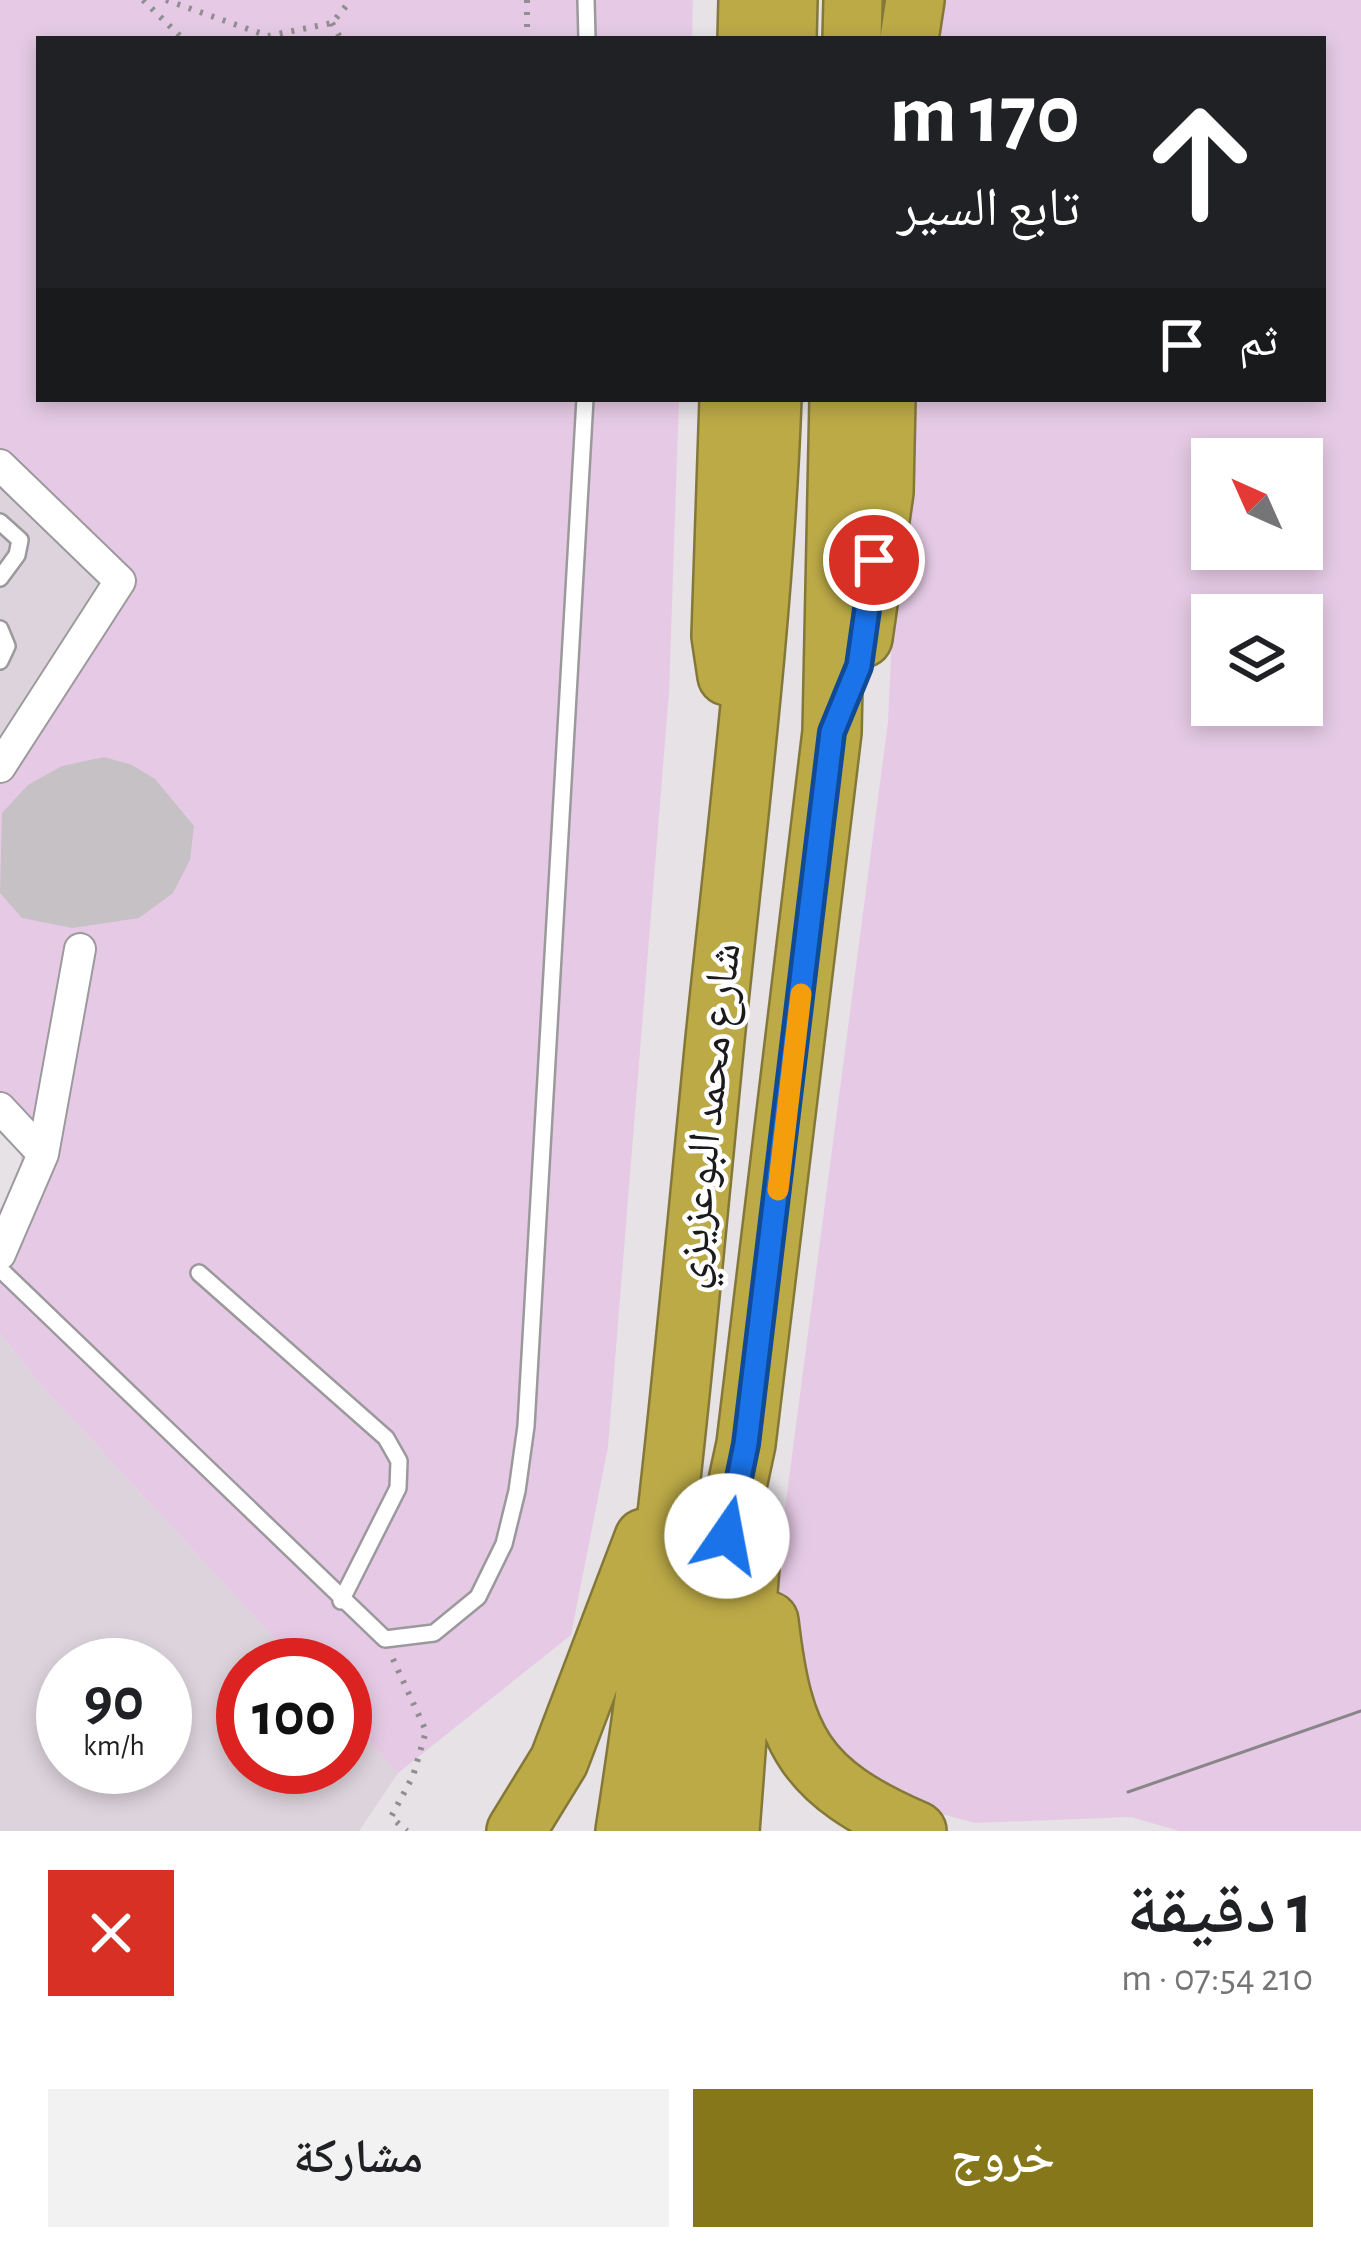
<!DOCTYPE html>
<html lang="ar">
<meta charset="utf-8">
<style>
:root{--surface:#fff;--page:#f2f2f2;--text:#202124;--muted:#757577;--accent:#86771a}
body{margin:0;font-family:"Alegreya Sans","Noto Naskh Arabic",sans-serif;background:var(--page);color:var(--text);direction:rtl;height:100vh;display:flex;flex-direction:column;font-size:45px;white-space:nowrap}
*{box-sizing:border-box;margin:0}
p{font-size:39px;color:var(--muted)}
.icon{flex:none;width:66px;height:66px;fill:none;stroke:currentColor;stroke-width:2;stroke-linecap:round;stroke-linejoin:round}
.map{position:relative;height:1831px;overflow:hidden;direction:ltr}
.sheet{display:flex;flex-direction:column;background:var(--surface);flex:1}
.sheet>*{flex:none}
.guide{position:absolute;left:36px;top:36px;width:1290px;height:366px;border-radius:0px;box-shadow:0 6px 18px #0003;direction:rtl;background:#202124;color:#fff;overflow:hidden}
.needle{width:78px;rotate:315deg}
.fabs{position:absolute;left:1191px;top:438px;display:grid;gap:24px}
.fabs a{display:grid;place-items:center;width:132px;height:132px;border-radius:0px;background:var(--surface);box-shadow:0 6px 18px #0003;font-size:60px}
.speed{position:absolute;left:36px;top:1638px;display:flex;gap:24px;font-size:60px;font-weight:700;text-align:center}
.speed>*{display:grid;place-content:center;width:156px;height:156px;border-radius:50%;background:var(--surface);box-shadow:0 6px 18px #0003;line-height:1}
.speed small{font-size:30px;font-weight:400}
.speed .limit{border:18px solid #d22;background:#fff;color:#111}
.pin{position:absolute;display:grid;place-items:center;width:102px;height:102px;color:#fff;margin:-51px;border:6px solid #fff;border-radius:50%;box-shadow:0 3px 12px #0007}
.me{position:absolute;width:132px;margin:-66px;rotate:12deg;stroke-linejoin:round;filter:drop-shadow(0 0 9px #0008)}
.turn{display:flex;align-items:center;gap:42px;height:252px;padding:0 48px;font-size:54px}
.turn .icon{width:156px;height:156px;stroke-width:2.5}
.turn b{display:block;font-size:84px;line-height:102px}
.then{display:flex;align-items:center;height:114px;padding:0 48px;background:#0003;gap:24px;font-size:45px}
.round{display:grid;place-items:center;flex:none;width:126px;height:126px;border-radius:0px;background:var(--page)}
.head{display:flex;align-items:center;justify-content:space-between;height:204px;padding:0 48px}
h1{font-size:72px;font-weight:600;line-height:90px}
.action{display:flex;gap:24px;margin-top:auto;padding:24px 48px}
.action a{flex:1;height:138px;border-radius:0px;background:var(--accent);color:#fff;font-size:48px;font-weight:600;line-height:138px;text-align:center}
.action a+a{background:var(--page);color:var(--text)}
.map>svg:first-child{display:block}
</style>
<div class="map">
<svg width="1361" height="1831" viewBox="0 0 1361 1831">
<rect width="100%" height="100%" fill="#e6e2e6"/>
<path fill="#ddd3dc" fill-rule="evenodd" d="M0,465L120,581L0,746Z
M0,1333L40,1384L299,1665H243V1767H345V1715L398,1773L359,1831H0ZM63,1665H165V1767H63Z"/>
<path fill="#e6cae5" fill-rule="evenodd" d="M0,0H693L692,39H39V399H679L669,692L608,1447L571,1635L398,1773L345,1715V1665H299L40,1384L0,1333V1209L23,1177L19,1141L0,1122V746L107,589L0,484Z
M936,0H1361V1831H1179L1131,1817L975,1823L874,1796L821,1753L775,1656L776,1578L888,722L903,399H1323V39H925ZM1212,459H1302V549H1212ZM1212,615H1302V705H1212Z"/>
<path fill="#c5c1c4" d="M104,757L132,765L155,779L194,826L190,860L173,893L139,918L72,928L22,918L0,893L2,813L28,785L62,766Z"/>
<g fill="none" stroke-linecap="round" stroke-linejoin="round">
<g stroke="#9c999c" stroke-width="20">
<path id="lane" d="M586,0L587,39
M0,522L20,540L17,555L0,578
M0,629L7,646L0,661
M0,1269L385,1639L434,1633L478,1597L504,1544L517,1491L526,1426L585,399
M199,1273L386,1438L399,1461L398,1488L341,1601"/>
</g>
<g stroke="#9c999c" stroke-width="34">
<path id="street" d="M0,465L120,581L0,767
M0,1108L43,1154
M0,1254L43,1154L80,949"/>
</g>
<g stroke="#847838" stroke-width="62">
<path id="highway" d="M747,39L748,0
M787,39L788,0
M852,39L853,0
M909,39L915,0
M863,638L884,492L886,399
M727,676L721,636L729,399
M769,1621C783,1741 804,1782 917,1831
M516,1831L559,1761L644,1538
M625,1831C666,1568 689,1304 715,1039C737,826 764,614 772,399
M678,1831L687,1720L746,1444L832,732L839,399
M730,1831L750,1566"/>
</g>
<path stroke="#918e91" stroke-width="6" stroke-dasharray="3 9" stroke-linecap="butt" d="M143,0L183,39
M166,0L268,36L332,23L351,0
M527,0V39
M332,23L341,39
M393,1659L426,1731L413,1776L391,1817L407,1831"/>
<use href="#lane" stroke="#fff" stroke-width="15"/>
<use href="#street" stroke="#fff" stroke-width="30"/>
<use href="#highway" stroke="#bcaa47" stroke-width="57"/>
<path stroke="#898689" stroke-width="3" d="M1128,1792L1361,1711"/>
</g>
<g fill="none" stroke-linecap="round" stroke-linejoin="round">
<g stroke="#114b97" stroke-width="30">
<path id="route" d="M727,1536L746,1444L832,732L859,666L874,560"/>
</g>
<use href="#route" stroke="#1a73e8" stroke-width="21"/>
<path stroke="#f59e0b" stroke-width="21" d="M778,1190L801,994"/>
</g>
<g text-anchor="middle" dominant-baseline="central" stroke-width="9" stroke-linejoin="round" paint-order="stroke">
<g font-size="45" fill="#1c1a1c" stroke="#fff">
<text transform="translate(708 1116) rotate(-84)">شارع محمد البوعزيزي</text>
</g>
</g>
</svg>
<div class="fabs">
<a><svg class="needle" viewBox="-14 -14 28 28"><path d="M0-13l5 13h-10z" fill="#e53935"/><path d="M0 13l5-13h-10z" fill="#757577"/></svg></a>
<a><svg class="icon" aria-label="layers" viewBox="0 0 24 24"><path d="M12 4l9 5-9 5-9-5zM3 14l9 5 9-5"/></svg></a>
</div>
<div class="speed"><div>90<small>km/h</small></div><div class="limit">100</div></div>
<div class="pin" style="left:874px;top:560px;background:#d93025"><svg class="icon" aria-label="arrive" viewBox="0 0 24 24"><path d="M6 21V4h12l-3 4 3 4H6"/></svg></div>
<svg class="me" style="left:727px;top:1536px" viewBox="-20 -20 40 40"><circle r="19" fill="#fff"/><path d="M0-13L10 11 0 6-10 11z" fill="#1a73e8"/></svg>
<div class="guide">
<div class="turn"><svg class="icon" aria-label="ahead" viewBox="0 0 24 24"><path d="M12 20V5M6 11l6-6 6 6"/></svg><div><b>170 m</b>تابع السير</div></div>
<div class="then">ثم<svg class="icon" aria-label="arrive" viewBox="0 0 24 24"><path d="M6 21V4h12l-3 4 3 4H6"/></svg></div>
</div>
</div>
<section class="sheet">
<div class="head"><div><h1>1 دقيقة</h1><p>210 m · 07:54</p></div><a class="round" style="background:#d93025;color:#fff"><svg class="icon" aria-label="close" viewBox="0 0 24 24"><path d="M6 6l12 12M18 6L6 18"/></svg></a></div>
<div class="action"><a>خروج</a><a>مشاركة</a></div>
</section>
